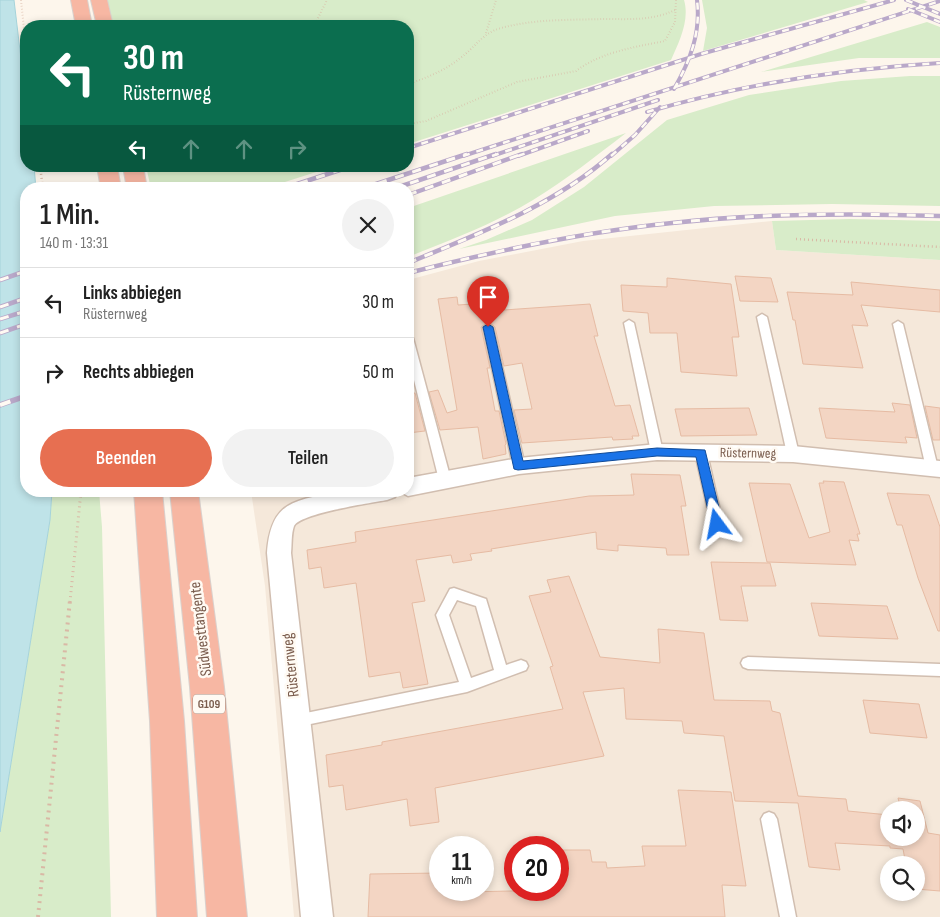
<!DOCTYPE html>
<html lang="de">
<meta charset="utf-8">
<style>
:root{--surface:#fff;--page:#f2f2f2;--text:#222;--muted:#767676;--line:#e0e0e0;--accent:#e76f51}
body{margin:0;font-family:"Sofia Sans Condensed",sans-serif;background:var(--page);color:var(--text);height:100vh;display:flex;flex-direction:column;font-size:19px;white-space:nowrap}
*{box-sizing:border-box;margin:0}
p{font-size:16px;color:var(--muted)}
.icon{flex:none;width:28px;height:28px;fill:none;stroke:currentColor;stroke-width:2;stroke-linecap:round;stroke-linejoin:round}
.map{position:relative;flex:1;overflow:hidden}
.sheet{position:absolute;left:20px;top:182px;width:394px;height:315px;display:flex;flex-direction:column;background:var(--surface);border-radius:20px;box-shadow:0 2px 8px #0003}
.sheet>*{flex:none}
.guide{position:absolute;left:20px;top:20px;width:394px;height:152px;border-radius:20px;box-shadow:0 2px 8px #0003;background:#0b6e4f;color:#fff;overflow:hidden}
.buttons{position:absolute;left:880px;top:801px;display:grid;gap:10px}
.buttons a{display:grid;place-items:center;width:45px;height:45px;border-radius:50%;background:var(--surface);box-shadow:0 2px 8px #0003;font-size:25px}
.speed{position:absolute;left:429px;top:836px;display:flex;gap:10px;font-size:25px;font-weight:700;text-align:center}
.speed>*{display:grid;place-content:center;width:65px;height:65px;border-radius:50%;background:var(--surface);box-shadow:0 2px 8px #0003;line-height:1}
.speed small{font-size:12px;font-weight:400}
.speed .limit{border:8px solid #d22;background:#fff;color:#111}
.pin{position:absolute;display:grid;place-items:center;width:42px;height:42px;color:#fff;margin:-51px -21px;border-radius:50% 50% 50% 0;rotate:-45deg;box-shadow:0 0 5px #0007}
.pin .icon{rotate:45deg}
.me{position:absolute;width:55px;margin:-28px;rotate:347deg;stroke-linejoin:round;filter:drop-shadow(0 0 4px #0008)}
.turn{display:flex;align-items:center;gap:18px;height:105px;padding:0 20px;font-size:22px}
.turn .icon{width:65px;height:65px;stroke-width:2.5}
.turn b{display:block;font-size:35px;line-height:42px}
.lanes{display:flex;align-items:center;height:48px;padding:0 20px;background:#0003;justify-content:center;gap:25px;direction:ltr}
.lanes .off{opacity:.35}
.round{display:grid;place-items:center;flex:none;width:52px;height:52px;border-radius:26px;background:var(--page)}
.summary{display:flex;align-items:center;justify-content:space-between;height:85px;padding:0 20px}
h1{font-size:30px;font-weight:600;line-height:38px}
.primary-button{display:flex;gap:10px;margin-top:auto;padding:10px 20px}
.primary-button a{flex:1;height:58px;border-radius:30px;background:var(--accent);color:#fff;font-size:20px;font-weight:600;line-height:58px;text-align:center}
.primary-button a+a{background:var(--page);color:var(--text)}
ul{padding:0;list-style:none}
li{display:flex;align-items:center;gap:15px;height:70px;padding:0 20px;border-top:1px solid var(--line)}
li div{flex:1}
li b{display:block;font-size:19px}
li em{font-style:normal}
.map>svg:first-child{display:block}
</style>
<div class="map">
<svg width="940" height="917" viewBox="0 0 940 917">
<rect width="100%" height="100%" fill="#fdf6ec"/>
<path fill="#f5e8da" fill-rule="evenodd" d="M772,221L776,250L940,260V917H294L265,586L251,491H408V280L479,261L583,241ZM889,810H916V838H889ZM440,848H482V890H440ZM515,848H558V890H515ZM889,865H916V892H889Z"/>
<path fill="#d8ecc9" d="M107,0H684C690,20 679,42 671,60L408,144V26H113Z
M702,0H864L868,2L703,51L707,28Z
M927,22L940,27V58H859L761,72Z
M910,76H940V206L832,204L714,206L615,216L459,249L486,240L532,220L584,187L667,120L749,95L841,81Z
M626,133C596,156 566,180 533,200C494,224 450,240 408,257V208Z
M146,166H335L263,189H151Z
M850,219L940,221V260L776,250L772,221Z
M52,491H99L102,527L111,917H0V832L50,520Z"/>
<path fill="#bfe3e8" stroke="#a5d3da" d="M0,0H14L26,101V166H34L36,189H26V491H52L50,520L0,832Z"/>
<path fill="#f3d5c3" stroke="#e6bba3" d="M735,276L771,278L778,302L740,301Z
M667,278L731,284L739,337H732L737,376L681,372L677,333H650L648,313L623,311L621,285L667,287Z
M851,282L940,290V312L861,305L868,326L852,325L863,368L803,364L795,320H793L787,292L853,295Z
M457,297L458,305L501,302L504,310L590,304L598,336H594L615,406L630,405L639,436H632L633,439L613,440L612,437L522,443L514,410L532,409L522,363L504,366L495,327L489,322L481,327L490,368H487L495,411H499L506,444L505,445L506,454L483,459L478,427L440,430L429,392L438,390L447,413L457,410L438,299Z
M415,393L425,431L408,433V394Z
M892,403L910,405L917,438L905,437L907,443L826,438L819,408L895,412Z
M925,406L940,408V440H933Z
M749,408L757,435L681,436L675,409Z
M631,474L680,475L686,506H681L689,555H667L666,548L618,545V551L597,549L596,532L491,549L492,551L470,554L472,560L453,563L451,555L416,560L425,601L412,603L428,684L403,688L400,672L369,677L356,583L324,588L321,567L309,569L307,550L356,542L355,532L589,496L634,495Z
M823,481L844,482L860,534H857L859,541L849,540L856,565L767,562L749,483L790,484L809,538L830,532L819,483H824Z
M887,493L929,495L940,527V631H938L918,578L902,525H897Z
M711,562L770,563L776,586H741L748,621L720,620Z
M569,576L600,657L660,663L658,629L704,633L714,700L770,701L772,711L780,713L798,796L846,799L848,811L889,815V838H916V810H901L898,798L920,801L928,833L940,835V891L916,889V865H906L903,849L890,848V846L835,843L840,870L809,867L798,803L735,801L724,736L684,733L682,721L626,719L624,688L583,692L604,756L435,788L439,822L410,826L407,799L346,810L343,785L329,787L326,755L382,745V742L563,709L550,667L553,666L529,596L551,592L547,580Z
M811,603L887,606L898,639L819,636Z
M863,700L919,704L927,738L870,733Z
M678,790L731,792L746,886L722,885L725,917H368L370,874L440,873V890H464V892L558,890V850H590L592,862H606L607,868L645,866L642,846H686Z"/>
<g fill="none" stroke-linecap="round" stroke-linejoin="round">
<g stroke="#d1beb0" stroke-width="3">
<path id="lane" d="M762,314L767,317L799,454L793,458L787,454L757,317Z
M629,320L634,323L663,452L657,456L651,452L624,323Z
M898,321L903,324L938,468L932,472L926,468L893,324Z
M488,324L493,327L525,466L519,470L513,466L483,327Z
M408,335L413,338L451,480L449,483H441L439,480L408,356Z
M701,449L707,453L723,524L721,527H713L711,524L695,453Z
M454,588L486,599L506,665L521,660L526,662L528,666L526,670L467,692L296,727L291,726L289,721L291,716L296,715L459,682L436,615L450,589ZM457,600L476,606L494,670L471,678L449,615Z
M748,657L940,664V676L748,669L743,667L741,663L743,659Z
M769,812L774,814L777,819L796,917H780L761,819L764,814Z"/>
</g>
<g stroke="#d1beb0" stroke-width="3">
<path id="street" d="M657,444L793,446L940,461V477L793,462L657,460L519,474L408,496L399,491H408V478L519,458Z
M341,491H398L395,497L387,500C371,503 301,513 294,526C291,534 292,545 291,553L333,917H301L267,553C271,500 294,501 341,491Z"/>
</g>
<g stroke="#dad1cd" stroke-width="2">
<path id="highway" d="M71,0H87L92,26H76Z
M91,0H107L113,26H97Z
M97,166H117L121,189H101Z
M123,166H143L147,189H127Z
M134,491H162L184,721L197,917H157L150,721Z
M170,491H198L224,687L247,917H207L190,687Z"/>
</g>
<path stroke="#d9b8a5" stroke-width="2" stroke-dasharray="0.5 2.5" stroke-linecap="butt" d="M21,0L26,48
M314,26L327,0
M486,33L496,0
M408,84C426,78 444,71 459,59C475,48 482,33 501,28C534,19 570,20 604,19C629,19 652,21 675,10
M408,124L426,121L517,82L576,71C601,52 635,47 665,41L675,22L676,0"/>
<path stroke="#d9b8a5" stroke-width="2.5" stroke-dasharray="1 3" stroke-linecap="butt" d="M40,166L43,189
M796,239L940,247"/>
<path stroke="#d9b8a5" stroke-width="3" stroke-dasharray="1 4" stroke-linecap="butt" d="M70,602L81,491"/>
<path stroke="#d9b8a5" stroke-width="4" stroke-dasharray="2 5" stroke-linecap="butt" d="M38,917L70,600"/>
<use href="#lane" fill="#fff" fill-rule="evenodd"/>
<use href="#street" fill="#fff" fill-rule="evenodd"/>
<use href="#highway" fill="#f7b7a3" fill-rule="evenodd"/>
<g stroke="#b9a8c9" stroke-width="4">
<path id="rail-far2" d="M906,0L940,14
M908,9L940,22
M674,89C690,61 701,33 697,0
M647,112C743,84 840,69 940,63
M408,148L701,54L894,0
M463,156L940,1
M492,156L658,100
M518,156L588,131
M611,156L635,135L660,107"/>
</g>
<g stroke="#b9a8c9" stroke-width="4.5">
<path id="rail-far1" d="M282,189L352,166
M361,189L467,154
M393,189L496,154
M408,195L522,154
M408,263C478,234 555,205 612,154
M408,273C495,251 582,232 672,223C761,213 850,213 940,216
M0,280L26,271
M0,307L26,298
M0,319L26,311
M0,333L26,324"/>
</g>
<g stroke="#b9a8c9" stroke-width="5.5">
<path id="rail" d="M0,405L26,396"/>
</g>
<use href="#rail-far2" stroke="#fffaf3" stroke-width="2.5" stroke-dasharray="7" stroke-linecap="butt"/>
<use href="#rail-far1" stroke="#fffaf3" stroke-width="3" stroke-dasharray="9" stroke-linecap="butt"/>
<use href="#rail" stroke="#fffaf3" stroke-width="4" stroke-dasharray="11" stroke-linecap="butt"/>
</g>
<path fill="#1a73e8" stroke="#114b97" d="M488,324L493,327L523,461L657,448L705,450L723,524L721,527H713L711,524L696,457L657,456L518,470L514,469L483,327Z"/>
<g text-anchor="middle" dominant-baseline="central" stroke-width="5" stroke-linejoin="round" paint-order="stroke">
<rect fill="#fffaf3" stroke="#a28b7f" stroke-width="1" x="193" y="694.5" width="32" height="19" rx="4"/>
<g font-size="12" font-weight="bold" fill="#7a5c4d">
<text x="209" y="704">G109</text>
</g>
<g font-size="14" fill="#7a5c4d" stroke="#fffaf3">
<text transform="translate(748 453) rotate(1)">Rüsternweg</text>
</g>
<g font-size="16" fill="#7a5c4d" stroke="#fffaf3">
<text transform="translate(201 629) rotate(-97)">Südwesttangente</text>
<text transform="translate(291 665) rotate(-96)">Rüsternweg</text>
</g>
</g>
</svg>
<div class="buttons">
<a><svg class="icon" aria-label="sound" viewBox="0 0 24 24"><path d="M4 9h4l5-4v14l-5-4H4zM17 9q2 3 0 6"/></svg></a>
<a><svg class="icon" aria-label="search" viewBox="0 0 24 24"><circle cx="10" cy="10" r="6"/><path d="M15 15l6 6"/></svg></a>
</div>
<div class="speed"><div>11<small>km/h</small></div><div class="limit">20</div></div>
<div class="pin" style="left:488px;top:327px;background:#d93025"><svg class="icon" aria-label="arrive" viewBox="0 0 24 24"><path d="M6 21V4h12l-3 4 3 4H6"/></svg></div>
<svg class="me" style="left:717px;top:524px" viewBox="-20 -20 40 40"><path d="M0-17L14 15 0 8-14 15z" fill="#1a73e8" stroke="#fff" stroke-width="4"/></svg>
<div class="guide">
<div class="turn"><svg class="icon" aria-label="left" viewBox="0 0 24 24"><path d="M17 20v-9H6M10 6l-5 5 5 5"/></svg><div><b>30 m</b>Rüsternweg</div></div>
<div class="lanes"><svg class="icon" aria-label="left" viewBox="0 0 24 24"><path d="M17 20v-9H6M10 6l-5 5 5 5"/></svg><svg class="icon off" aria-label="ahead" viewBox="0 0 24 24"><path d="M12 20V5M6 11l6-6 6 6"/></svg><svg class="icon off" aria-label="ahead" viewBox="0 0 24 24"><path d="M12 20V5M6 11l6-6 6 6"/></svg><svg class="icon off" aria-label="right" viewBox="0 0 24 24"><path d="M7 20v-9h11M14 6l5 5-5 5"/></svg></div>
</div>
<section class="sheet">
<div class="summary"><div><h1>1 Min.</h1><p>140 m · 13:31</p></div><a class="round"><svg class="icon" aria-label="close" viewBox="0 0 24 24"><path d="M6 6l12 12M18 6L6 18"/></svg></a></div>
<ul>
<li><svg class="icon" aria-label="left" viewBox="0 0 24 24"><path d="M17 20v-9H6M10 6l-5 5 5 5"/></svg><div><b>Links abbiegen</b><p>Rüsternweg</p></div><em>30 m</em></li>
<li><svg class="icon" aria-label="right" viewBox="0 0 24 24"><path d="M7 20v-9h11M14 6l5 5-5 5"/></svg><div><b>Rechts abbiegen</b></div><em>50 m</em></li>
</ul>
<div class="primary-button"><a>Beenden</a><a>Teilen</a></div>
</section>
</div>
